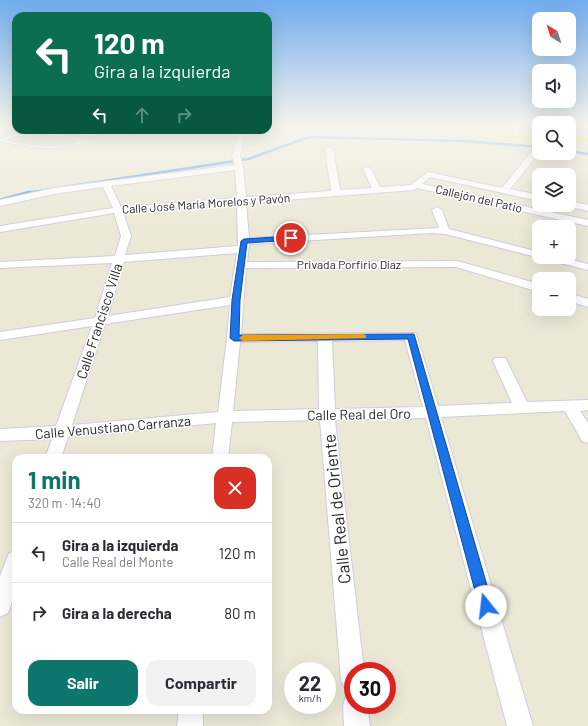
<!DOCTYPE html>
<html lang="es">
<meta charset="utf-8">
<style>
:root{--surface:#fff;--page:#f2f2f3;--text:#2b2b33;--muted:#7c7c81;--line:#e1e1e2;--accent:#0f766e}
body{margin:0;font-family:Barlow,sans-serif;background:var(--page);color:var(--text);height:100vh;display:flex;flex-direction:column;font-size:15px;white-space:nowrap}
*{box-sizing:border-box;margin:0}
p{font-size:13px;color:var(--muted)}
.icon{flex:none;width:22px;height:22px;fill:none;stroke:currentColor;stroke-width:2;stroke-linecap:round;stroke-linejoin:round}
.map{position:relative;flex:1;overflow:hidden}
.sheet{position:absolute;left:12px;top:454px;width:260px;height:260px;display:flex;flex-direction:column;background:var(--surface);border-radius:12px;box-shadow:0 4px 16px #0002}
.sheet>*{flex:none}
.guide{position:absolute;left:12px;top:12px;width:260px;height:122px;border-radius:12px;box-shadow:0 4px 16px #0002;background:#0b6e4f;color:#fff;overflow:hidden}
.needle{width:26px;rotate:322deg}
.fabs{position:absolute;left:532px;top:12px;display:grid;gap:8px}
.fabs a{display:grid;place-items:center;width:44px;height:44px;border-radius:8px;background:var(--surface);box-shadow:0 4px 16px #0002;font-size:20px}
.speed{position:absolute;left:284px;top:662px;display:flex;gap:8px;font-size:20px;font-weight:700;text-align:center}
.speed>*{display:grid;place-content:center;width:52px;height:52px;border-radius:50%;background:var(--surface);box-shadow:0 4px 16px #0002;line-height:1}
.speed small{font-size:10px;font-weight:400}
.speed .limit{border:6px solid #d22;background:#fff;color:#111}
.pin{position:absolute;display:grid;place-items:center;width:34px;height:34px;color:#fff;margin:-17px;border:2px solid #fff;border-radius:50%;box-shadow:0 1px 4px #0007}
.me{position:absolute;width:44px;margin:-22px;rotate:344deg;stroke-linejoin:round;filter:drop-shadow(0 0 3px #0008)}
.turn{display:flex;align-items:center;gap:14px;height:84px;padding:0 16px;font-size:18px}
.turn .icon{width:52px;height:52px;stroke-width:2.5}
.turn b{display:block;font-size:28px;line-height:34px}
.lanes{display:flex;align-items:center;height:38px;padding:0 16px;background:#0003;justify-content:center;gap:20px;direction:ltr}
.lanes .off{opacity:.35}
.round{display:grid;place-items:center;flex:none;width:42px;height:42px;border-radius:12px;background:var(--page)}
.summary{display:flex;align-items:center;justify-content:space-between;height:68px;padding:0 16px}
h1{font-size:24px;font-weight:700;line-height:30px;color:var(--accent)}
.cta{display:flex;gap:8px;margin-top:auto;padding:8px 16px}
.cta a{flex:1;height:46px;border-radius:12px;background:var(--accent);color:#fff;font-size:16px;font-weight:700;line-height:46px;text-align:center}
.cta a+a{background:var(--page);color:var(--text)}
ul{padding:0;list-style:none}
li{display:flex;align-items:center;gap:12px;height:60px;padding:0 16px;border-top:1px solid var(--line)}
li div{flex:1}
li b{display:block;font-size:15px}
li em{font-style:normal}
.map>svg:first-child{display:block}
</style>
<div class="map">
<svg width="588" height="726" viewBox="0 0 588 726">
<rect width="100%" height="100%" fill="#ebe9d6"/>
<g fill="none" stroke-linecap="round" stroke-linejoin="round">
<path stroke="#5ea0f8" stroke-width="2.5" d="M569,151L588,154
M26,193L248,159L309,137L465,141L539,147"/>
<path stroke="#5ea0f8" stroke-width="3" d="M0,200L30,192"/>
<g stroke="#cecbe2" stroke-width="2">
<path id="lane" d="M0,126L16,129V130L23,131L21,132L0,128Z
M509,126H513V128L510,129Z
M28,130H38L84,140L82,143C50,151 32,148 0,141V139ZM33,131L80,141C57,151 28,145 4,140Z"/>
</g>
<g stroke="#cecbe2" stroke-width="2">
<path id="street" d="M63,130L90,133L97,130H107L90,137Z
M122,130H133L136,132L133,134Z
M239,130H245L240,156L243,167L246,197L331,191L325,149L329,147L333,149L340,190L372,188L363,169L367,167L371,169L380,187L411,185L428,172L502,188L531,152H534L538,154L510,189L539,195V201L430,177L422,184L588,220V226L417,188L413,190L246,203L249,238L439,228L432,210L437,207L442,210L449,229L539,252V257H560L588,264V270L445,234L431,233L249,244L247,262L457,261L539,284V292L456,267L246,268L241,334L416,333L438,406L512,403L493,361L495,358H505L507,361L527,402L588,400V410L580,411L588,423V443L582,441L565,411L441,417L533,726H507L426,418L335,420L364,671H353V692L345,688L341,680L320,420L232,422L228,458H212L216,423L68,437L61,458H45L52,439L0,441V429L56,426L92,326L0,340V332L95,318L112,263L0,268V262L115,256L121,236L114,213L0,232V226L113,208L103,187L54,194L0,206V200L54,188L235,165L232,156ZM235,170L237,198L121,207L111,186ZM237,203L238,246L125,255L131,236L123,212ZM237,253L230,297L108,316L124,262ZM230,305L227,338L218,412L72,425L105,324ZM405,340L423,407L335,409L332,341ZM318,341L319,409L233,411L240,342Z
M569,201L588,205V211L566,206L569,205Z
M569,293L588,299V307L569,301Z
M16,551V590L8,613L0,617V576L9,553Z
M353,694V705H367L370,726H344L343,705L346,696Z
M179,710H203V726H177Z"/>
</g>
<g stroke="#fff" stroke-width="2">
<path id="primary" d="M445,126H472L539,137V143L450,129Z
M569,133L588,137V143L569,139Z"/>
</g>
<use href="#lane" fill="#fff" fill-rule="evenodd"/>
<use href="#street" fill="#fff" fill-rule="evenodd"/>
<use href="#primary" fill="#effc4a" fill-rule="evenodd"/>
</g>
<linearGradient id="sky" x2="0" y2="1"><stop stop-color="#71acee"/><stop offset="0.55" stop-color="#f6f5ed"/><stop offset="1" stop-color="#f6f5ed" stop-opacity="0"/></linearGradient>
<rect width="588" height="228" fill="url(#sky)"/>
<path fill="#1a73e8" stroke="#114b97" d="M291,236L294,238L293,240L247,243L240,300L239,335L414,334L493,606L491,611L486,613L481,611L479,606L408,339L234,341L230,338L232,300L241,241L244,239Z"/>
<path fill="#f59e0b" d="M363,334L366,335V338L243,341L239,338L243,335Z"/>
<g text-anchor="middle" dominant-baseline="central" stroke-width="3" stroke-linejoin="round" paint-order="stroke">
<g font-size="12" fill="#272727" stroke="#fff">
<text transform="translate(479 198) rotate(13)">Callejón del Patio</text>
<text transform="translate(206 203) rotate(-4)">Calle José María Morelos y Pavón</text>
<text x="349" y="264">Privada Porfirio Díaz</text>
</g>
<g font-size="14" fill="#272727" stroke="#fff">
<text transform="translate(99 321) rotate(-72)">Calle Francisco Villa</text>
<text transform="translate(359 414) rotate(-1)">Calle Real del Oro</text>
<text transform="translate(113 427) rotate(-5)">Calle Venustiano Carranza</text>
</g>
<g font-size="17" fill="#272727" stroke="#fff">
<text transform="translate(336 509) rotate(-96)">Calle Real de Oriente</text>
</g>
</g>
</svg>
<div class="fabs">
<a><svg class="needle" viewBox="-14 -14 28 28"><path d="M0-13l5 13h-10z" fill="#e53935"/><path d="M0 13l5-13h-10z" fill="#7c7c81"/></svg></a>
<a><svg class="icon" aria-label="sound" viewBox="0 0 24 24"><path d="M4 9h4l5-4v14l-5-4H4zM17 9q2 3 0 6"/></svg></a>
<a><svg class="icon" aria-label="search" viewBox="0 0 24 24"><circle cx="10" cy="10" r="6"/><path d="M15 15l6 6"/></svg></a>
<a><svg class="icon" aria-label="layers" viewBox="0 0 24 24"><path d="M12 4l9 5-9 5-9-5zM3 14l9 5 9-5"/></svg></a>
<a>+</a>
<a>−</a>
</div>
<div class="speed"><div>22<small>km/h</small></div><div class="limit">30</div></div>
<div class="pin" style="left:291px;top:238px;background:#d93025"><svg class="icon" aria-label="arrive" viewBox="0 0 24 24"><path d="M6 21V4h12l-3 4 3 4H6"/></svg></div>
<svg class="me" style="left:486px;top:606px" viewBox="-20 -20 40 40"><circle r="19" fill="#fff"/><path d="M0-13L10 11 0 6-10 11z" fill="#1a73e8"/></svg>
<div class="guide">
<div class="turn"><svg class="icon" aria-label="left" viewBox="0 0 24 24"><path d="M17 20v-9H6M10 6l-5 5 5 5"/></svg><div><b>120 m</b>Gira a la izquierda</div></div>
<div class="lanes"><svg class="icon" aria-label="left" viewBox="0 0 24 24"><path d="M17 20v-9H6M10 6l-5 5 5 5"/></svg><svg class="icon off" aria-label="ahead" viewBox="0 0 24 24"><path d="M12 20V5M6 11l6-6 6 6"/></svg><svg class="icon off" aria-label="right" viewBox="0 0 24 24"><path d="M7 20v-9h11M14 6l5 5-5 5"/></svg></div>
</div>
<section class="sheet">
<div class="summary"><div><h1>1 min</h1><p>320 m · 14:40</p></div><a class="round" style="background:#d93025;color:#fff"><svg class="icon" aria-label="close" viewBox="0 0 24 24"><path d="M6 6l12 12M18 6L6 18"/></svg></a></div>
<ul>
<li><svg class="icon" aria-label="left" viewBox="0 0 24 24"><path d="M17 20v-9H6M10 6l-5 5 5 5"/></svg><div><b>Gira a la izquierda</b><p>Calle Real del Monte</p></div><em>120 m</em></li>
<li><svg class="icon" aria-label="right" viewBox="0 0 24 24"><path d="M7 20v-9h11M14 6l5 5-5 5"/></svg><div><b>Gira a la derecha</b></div><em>80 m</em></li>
</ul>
<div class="cta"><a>Salir</a><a>Compartir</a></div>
</section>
</div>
